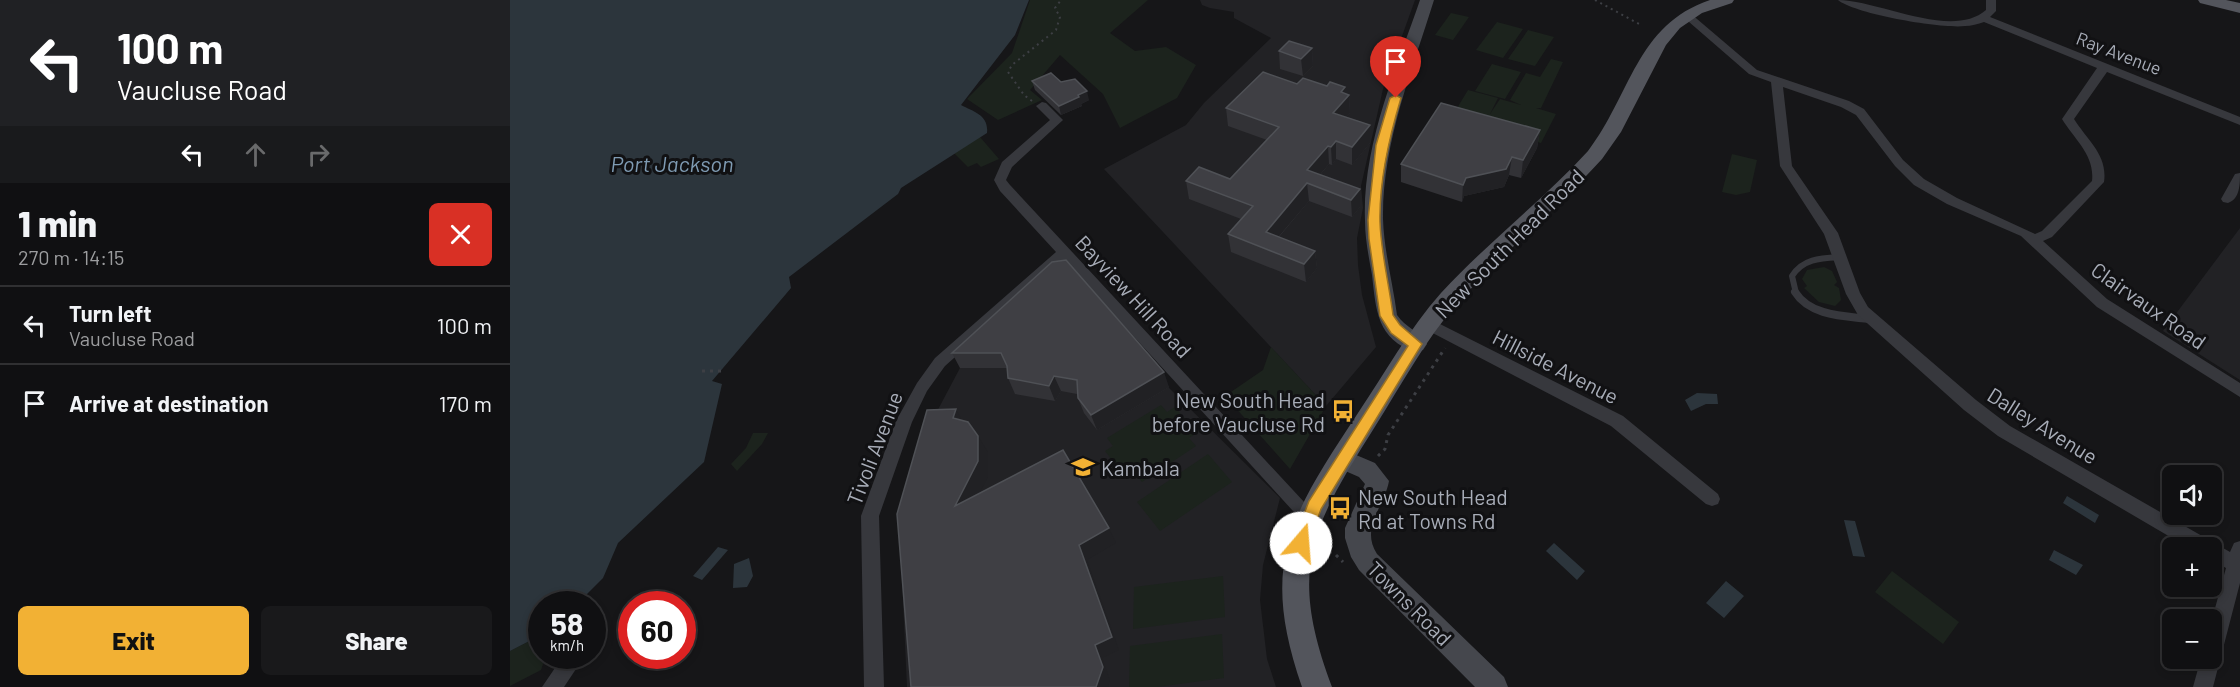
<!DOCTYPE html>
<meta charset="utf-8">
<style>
:root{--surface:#101012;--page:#19191b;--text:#f1f3f6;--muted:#9c9d9f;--line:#303032;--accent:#f2b134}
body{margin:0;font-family:Barlow,sans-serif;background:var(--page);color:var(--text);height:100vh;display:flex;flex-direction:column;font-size:22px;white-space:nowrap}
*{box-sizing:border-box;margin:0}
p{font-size:20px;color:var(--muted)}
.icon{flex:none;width:33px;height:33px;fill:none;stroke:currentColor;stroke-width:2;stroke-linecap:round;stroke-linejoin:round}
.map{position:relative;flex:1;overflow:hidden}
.sheet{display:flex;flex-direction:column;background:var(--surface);width:510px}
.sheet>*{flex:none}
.top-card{background:#202124;color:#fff;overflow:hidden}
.controls{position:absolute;left:1652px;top:465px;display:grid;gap:12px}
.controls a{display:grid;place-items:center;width:60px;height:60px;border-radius:9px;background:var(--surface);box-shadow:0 3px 9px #0003,0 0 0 2px var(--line);font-size:30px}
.speed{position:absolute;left:18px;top:591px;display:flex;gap:12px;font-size:30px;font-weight:700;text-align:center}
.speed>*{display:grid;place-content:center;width:78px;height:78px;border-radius:50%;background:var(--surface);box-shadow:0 3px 9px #0003,0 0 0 2px var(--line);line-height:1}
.speed small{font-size:15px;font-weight:400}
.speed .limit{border:9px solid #d22;background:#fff;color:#111}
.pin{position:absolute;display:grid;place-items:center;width:51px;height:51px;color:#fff;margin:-62px -26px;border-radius:50% 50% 50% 0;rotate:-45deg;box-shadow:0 0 6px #0007}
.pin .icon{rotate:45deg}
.me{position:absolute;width:66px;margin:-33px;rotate:18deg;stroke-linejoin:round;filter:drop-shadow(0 0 4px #0008)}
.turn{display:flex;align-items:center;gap:21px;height:126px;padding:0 18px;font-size:27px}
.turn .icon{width:78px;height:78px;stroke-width:2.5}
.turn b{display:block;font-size:42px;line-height:51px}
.lanes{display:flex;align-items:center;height:57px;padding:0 18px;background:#0003;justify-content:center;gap:30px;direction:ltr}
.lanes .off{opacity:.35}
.round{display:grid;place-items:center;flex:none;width:63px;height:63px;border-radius:9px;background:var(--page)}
.summary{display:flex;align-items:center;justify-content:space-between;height:102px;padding:0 18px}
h1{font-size:36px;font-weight:800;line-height:45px}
.cta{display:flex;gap:12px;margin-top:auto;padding:12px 18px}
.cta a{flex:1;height:69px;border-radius:9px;background:var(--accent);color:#111;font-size:24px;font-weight:800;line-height:69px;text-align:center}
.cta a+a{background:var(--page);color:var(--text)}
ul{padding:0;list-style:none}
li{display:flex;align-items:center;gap:18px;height:78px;padding:0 18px;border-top:2px solid var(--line)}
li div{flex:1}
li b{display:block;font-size:22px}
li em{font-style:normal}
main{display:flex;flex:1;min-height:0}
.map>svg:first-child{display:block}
</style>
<main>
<section class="sheet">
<div class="top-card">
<div class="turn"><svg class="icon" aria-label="left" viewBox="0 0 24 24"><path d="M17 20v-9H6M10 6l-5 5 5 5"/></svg><div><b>100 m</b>Vaucluse Road</div></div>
<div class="lanes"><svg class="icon" aria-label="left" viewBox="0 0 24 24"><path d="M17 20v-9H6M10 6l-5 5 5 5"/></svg><svg class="icon off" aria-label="ahead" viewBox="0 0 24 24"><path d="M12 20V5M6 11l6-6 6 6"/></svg><svg class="icon off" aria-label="right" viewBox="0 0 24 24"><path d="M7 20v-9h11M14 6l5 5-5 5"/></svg></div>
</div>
<div class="summary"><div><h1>1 min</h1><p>270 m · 14:15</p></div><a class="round" style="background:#d93025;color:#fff"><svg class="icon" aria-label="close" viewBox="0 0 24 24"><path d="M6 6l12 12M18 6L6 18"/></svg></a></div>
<ul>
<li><svg class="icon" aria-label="left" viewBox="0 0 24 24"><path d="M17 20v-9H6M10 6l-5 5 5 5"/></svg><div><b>Turn left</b><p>Vaucluse Road</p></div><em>100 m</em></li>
<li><svg class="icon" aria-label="arrive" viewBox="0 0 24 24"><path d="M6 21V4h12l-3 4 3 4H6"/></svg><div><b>Arrive at destination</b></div><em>170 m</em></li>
</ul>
<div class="cta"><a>Exit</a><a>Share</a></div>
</section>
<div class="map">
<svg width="1730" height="687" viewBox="0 0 1730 687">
<rect width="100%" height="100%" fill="#161618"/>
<path fill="#222225" d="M690,0H905L873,89L851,186L853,208L847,238L848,265L852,295L866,347L816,406L594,169L676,125L694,103L761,38L724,18V12L700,8L692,5Z
M1730,228V380L1653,331Z
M548,278L770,498L753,565L750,600L757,659L766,687H397L390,536L414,436L450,368Z"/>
<path fill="#1c231d" d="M520,0H638L600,33L625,51L656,47L686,65L667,98L610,128L593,94L550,55L520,90L532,100L488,120L457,99L502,53Z
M941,13L959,17L943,40L925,35Z
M987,22L1013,29L993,58L966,50Z
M1018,30L1044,37L1025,66L998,59Z
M1041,59L1053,62L1031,108H1026L1046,114L1031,143L941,118L958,90L988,98L980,114L990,99L1011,105L1000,100L1016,73L1030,77Z
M982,64L1011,72L995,99L965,91Z
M470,137L489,159L471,167L467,163L458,167L444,153Z
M1222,154L1247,160L1240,192L1226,195L1212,192Z
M1314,267L1322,271L1327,282L1324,285L1329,288L1331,300L1325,306L1309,302L1294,288L1297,286L1292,279L1297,270Z
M761,347L816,406L780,469L715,396L753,370Z
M651,405L657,412L665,407L687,433L679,438L686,446L632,482L624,473L616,478L595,451L603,446L597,438Z
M243,433H258L252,444L227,471L221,464L236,448Z
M698,454L722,482L650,531L627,502Z
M1382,571L1449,622L1433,644L1365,592Z
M713,576L715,617L623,629L624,587Z
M712,634L714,678L647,687H619L620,646Z
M31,635L32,656L40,657L34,661L31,670L0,686V651Z"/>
<path fill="#2c353c" d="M0,0H519L505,35L451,105C464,112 479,115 477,133L391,188L388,194L279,277L281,288L202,381L212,384L194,462L108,543L93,578L67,604H32L31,635L0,651Z
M1187,393L1207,394L1208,404H1196L1181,411L1175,400Z
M1557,496L1589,515L1585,523L1553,503Z
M1334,520L1345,521L1355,557L1343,556Z
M1044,543L1075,571L1067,580L1036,551Z
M208,547L218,550L192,580L183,576Z
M1544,550L1573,565L1566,575L1539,560Z
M239,558L243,576L237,587L223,588L224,564Z
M1216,581L1234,596L1214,618L1196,603Z"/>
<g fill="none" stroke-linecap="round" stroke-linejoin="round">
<path stroke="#3d3f44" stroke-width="2" stroke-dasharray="2 4" stroke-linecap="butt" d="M1085,0L1131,25
M522,101L514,95L498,72L502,65L546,30L550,17L545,8L551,0"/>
<path stroke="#3d3f44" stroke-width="3" stroke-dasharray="3 5" stroke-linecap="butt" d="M192,371H216
M868,456L875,449L878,435L935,348
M826,555L833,562"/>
<path stroke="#37383d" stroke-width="6" d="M1286,293L1282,276C1293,258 1312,258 1331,257"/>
<path stroke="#37383d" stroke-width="8" d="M1285,292C1300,316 1334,316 1359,319"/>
<path fill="#37383d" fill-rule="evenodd" d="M1328,0C1368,0 1442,40 1476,10V0H1486V11L1480,17L1730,117V125L1597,72L1564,119C1577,140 1598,155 1594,182L1542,237L1533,241L1597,299L1730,383V397L1587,307L1511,236L1437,204L1404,185L1385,166L1346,115L1331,107L1273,87L1282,166L1328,233L1350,293L1358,307L1466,400L1500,426L1720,552L1724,543L1730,541V583L1703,687H1683L1691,658H1701V623L1716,568L1701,559V548H1679L1488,436L1454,410L1348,315L1336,294L1314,234L1270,166L1261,82L1239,74L1171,15L1180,13L1247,70L1339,101L1354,109L1393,160L1414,179L1447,198L1525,234L1532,231L1582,181C1585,155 1564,139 1552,119L1587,68L1474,22C1468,24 1461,26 1455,26C1432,29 1345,14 1328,0Z
M532,102L536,103L553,120L502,167L496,180L500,185L808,517L805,522L799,525L793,522L554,260L435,366L417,391L402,422L369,516L374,687H354L351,516L386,421L407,383L425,358L546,252L490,191L484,180L492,162L540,120L526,106Z
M1730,173C1730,184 1730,199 1718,203L1713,202L1711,199L1725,174Z
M920,319L1113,416L1208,494L1210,499L1208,504L1202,506L1196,504L1101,426L915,329L913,325Z
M48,656H66V669L54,687H32L47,665Z"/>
<path fill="#45474d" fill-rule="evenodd" d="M910,0H924C902,71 872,143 873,219C874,251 883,284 887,315C895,327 910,332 917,344L913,350L906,352C867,340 866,310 862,275C859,258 855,239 855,221C852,146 886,70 910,0Z
M832,449L865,463L879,481C874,508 850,527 867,554L994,677L998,687H965L849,570L841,557L835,538V528L855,484L849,477L824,466L820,459L824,452Z"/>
<path fill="#53555c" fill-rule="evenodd" d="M1200,0H1224L1222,3L1192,13L1170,28L1156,45L1111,132L1092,159C1046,210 992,253 947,304C915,340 892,384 866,425C802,527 777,567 822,687H792C749,563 780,516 848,413C875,373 899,329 931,293C977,243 1032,201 1078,151C1121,95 1126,25 1200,0Z
M1688,0H1716L1730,3V13L1690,3Z"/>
</g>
<path fill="#323236" d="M802,48L803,66L793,76L770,69L769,51Z
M522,81L551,82L579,100L571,104L572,106L551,115L525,90Z
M787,84L835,87V94L839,95L840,113L836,117L860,125V143L842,165L826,159L822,165L819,164L810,175L850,189V207L842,217L799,201L769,237L805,251L807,268L796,282L721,252L718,234L731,219L679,199L676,181L720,179L757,140L718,126L716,108Z
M1030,130L1027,148L1011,178L999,175L994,187L954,196L952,202L891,182V164Z
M542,262L659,387L587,430L574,413L568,398L567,394L551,391L545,401L505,394L498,378L497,368H450L442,353Z"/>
<path fill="#212124" d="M802,48L803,66L793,76L791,59Z
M835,87V99L839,95L840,113L824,131L823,113L831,92Z
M577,91L579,100L571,104L572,106L551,115L549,106Z
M860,125V143L842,165V147Z
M1030,130L1027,148L1011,178L1013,160Z
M826,141V159L822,165L821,147Z
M818,146L819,164L801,185L797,170Z
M1002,157L999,175L994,187L954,196L952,202L953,185L956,178Z
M797,183L799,201L758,249L756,232Z
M850,189V207L842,217L841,200Z
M805,251L807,268L796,282L794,264Z
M654,372L659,387L587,430L581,415Z
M544,376L551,391L545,401L539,386Z
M446,409L455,426L443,418Z
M468,436L478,452V477L455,522L445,506Z
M599,528L606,543L577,560L609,650L592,658L600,680L598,687H586L585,645L569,545Z"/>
<path fill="#3f3f44" stroke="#4f5156" stroke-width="1.5" d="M779,41L802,48L791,59L769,51Z
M753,72L787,84L793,78L817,86L820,82L835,87L831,92L839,95L823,113L860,125L842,147L826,141L821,147L818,146L797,170L850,189L841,200L797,183L756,232L805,251L794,264L718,234L743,206L676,181L689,167L720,179L769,127L716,108Z
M541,73L551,82L565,79L577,91L568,95L569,97L549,106L522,81Z
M931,103L1030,130L1013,160L1002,157L996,169L956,178L953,185L891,164Z
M556,260L654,372L581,415L568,398L567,380L544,376L539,386L498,378L497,366L491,353H442L542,262Z
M446,409L443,418L458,422L468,436V461L445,506L553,450L599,528L569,545L602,637L585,645L593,667L586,687H401L387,514L417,410Z"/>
<path fill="#f2b134" stroke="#9d7322" stroke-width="1.5" d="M886,95L891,98C879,138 869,180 870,222C871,253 879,284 883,315L890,325L912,344L811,509L797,548L791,550L786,548L783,543L799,501L898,346L881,333L870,316L859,239L858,220L866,145L880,98Z"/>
<defs>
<g id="bus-bare" transform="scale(1.8)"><path d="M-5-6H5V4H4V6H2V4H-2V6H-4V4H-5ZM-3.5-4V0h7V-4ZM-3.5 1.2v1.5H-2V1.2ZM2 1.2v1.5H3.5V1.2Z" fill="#f2b134" stroke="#111113" stroke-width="2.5" paint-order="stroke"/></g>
<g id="school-bare" transform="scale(1.8)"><path d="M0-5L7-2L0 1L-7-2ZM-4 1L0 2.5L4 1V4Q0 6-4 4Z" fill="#f2b134" stroke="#111113" stroke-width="2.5" paint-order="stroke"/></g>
</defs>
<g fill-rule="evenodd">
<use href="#bus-bare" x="833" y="411"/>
<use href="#school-bare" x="573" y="467"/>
<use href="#bus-bare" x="830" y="508"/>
</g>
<g text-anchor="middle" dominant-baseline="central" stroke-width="6" stroke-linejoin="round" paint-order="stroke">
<g font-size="18" fill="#a8adb8" stroke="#111113">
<text transform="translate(1609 53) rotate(21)">Ray Avenue</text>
</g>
<g font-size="21" fill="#a8adb8" stroke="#111113">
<text transform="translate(999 243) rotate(-45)">New South Head Road</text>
<text transform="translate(624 296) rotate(47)">Bayview Hill Road</text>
<text transform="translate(1639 305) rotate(35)">Clairvaux Road</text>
<text transform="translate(1046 366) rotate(27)">Hillside Avenue</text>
<text transform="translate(1533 425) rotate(32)">Dalley Avenue</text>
<text transform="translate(364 448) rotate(-69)">Tivoli Avenue</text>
<text transform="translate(900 603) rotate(45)">Towns Road</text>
</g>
<g font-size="21" fill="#a8adb8" stroke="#111113" text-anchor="start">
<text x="815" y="399" text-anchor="end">New South Head<tspan x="815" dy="24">before Vaucluse Rd</tspan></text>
<text x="591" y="467">Kambala</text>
<text x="848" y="496">New South Head<tspan x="848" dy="24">Rd at Towns Rd</tspan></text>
</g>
<g font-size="22" font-style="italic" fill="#7f9bb3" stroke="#111113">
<text x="162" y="163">Port Jackson</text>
</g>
</g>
</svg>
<div class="controls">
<a><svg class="icon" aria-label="sound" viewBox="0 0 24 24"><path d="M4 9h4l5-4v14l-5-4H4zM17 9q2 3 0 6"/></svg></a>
<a>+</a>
<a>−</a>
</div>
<div class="speed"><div>58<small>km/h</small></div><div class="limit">60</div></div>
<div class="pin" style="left:886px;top:98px;background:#d93025"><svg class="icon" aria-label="arrive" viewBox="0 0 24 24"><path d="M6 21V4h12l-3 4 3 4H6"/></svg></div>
<svg class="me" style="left:791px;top:543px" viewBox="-20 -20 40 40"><circle r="19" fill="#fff"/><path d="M0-13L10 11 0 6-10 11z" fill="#f2b134"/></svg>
</div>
</main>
